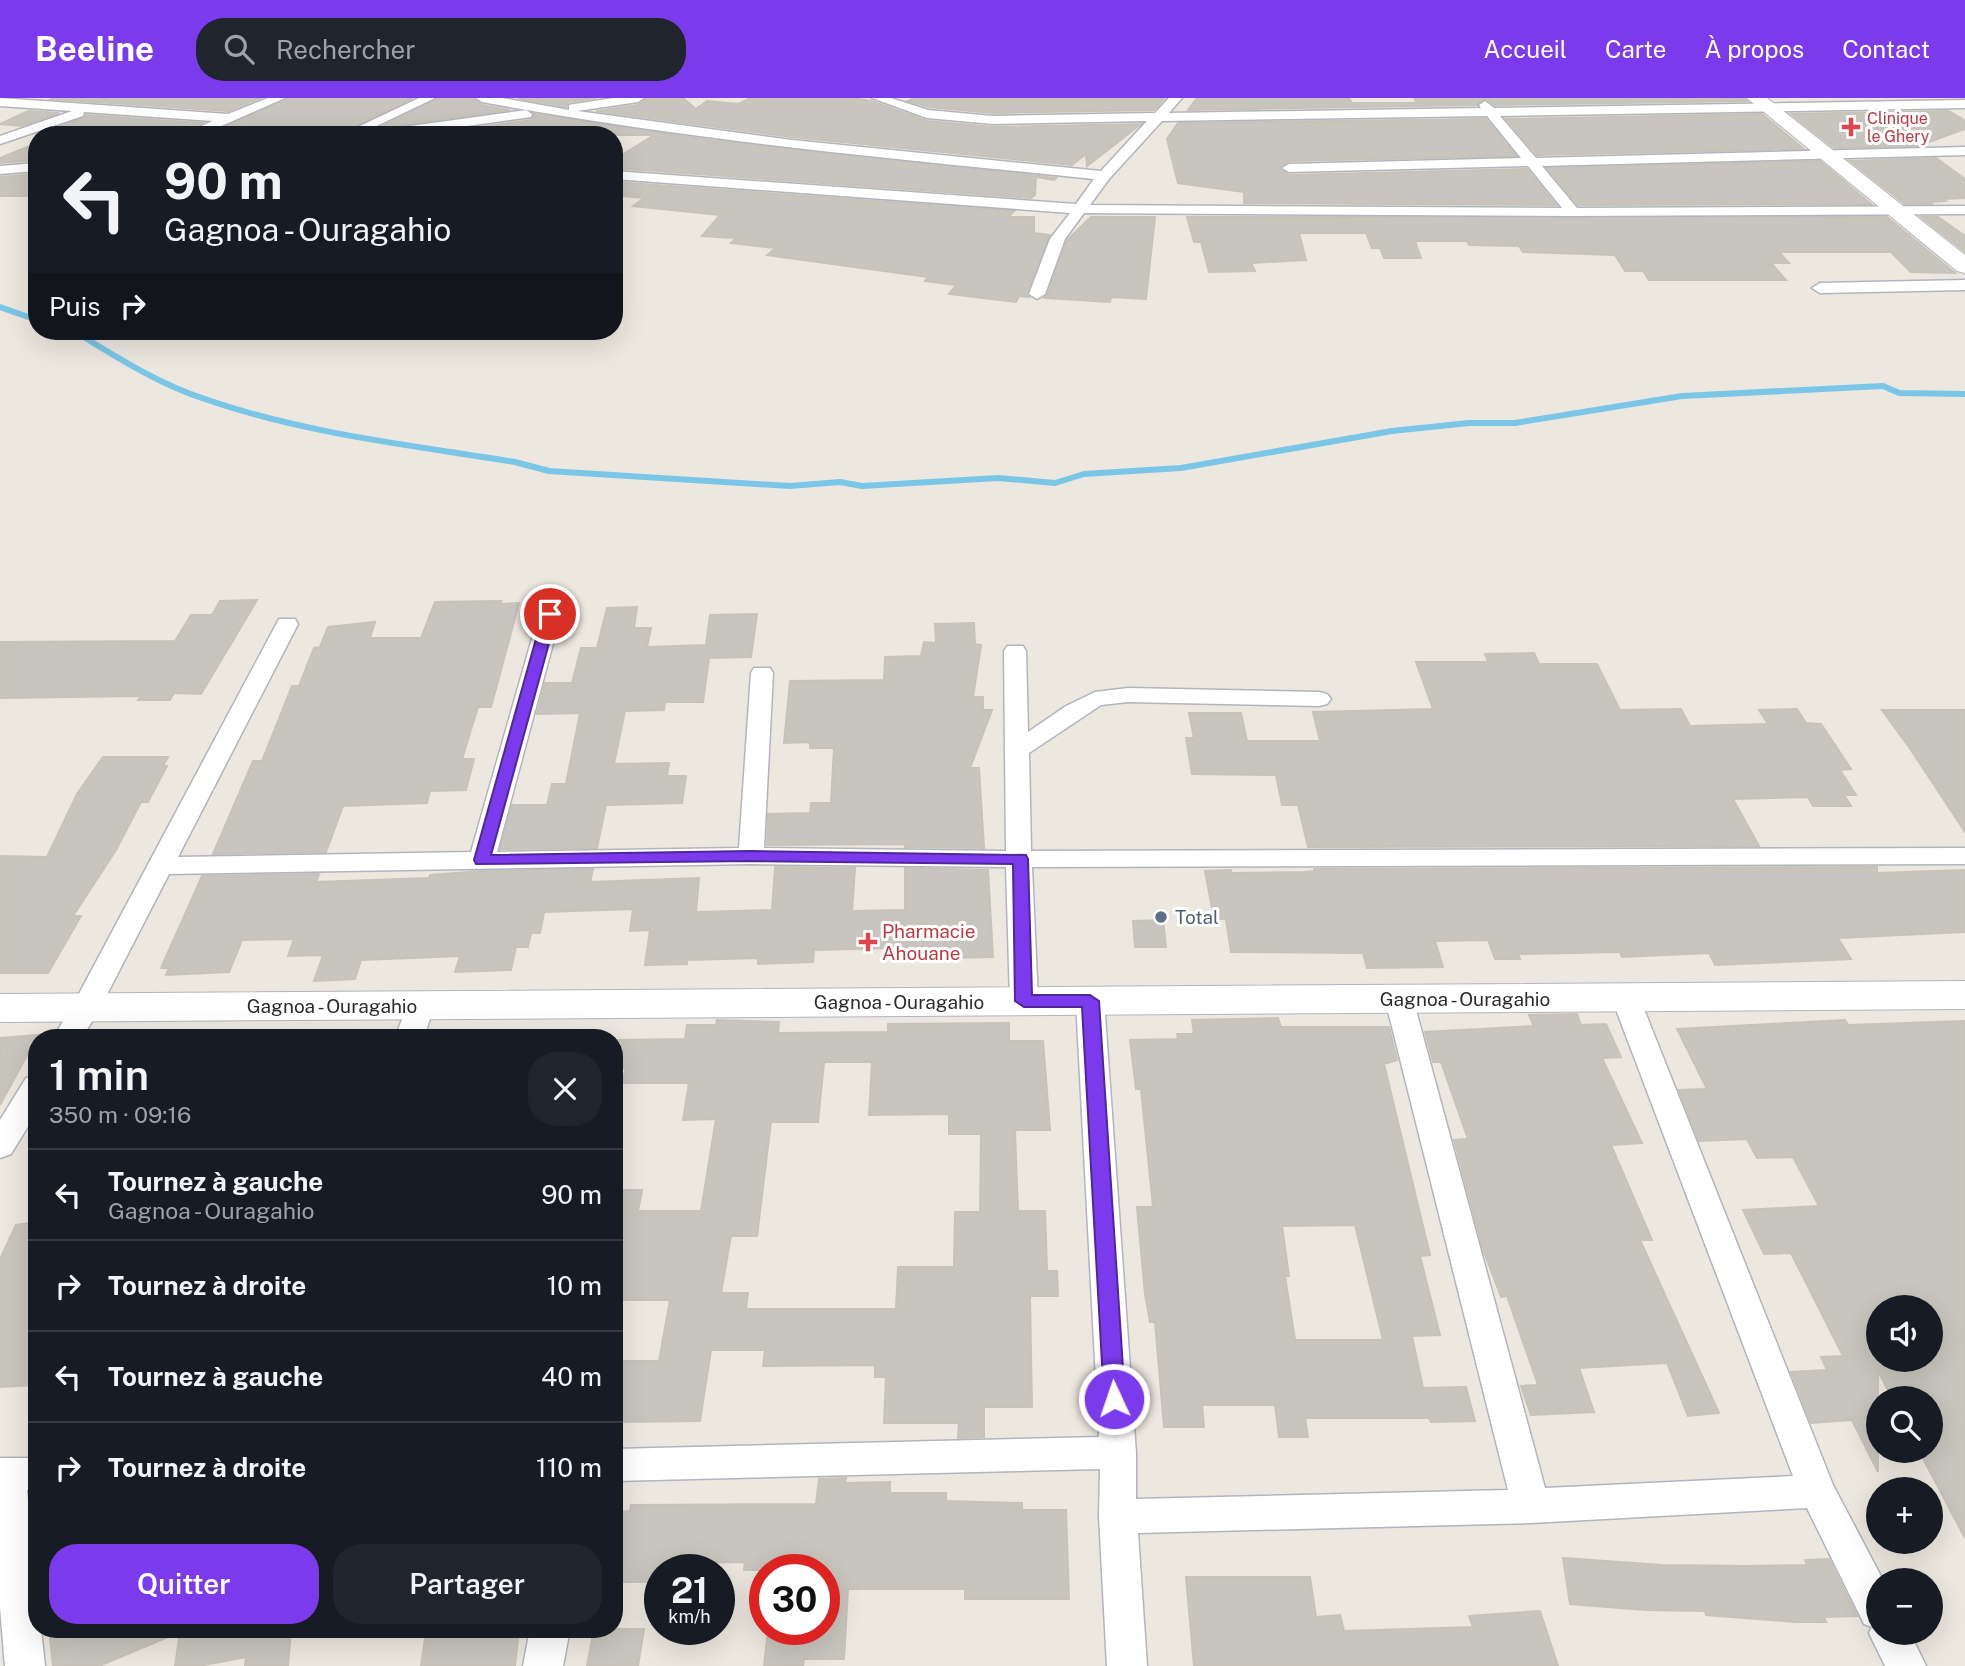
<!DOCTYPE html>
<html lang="fr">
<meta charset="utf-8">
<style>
:root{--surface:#171b24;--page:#20242c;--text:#f1f3f6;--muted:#9ea1a6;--line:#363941;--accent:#7c3aed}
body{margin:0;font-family:"Public Sans",sans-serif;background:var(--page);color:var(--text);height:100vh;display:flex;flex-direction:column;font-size:26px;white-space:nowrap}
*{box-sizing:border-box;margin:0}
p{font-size:23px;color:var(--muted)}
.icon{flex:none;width:38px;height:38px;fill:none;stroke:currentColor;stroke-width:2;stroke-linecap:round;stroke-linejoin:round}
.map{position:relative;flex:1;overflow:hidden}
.drawer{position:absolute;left:28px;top:931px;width:595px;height:609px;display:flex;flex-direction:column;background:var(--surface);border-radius:28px;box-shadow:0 7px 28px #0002}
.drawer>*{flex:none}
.top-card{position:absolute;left:28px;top:28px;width:595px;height:214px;border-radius:28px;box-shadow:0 7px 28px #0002;background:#171b24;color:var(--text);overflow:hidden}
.controls{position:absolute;left:1866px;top:1197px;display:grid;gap:14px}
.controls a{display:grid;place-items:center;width:77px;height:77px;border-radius:50%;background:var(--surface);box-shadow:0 7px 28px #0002;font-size:35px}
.speed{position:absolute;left:644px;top:1456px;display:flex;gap:14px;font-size:35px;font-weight:700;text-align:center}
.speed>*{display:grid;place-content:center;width:91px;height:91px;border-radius:50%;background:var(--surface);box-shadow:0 7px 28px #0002;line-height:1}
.speed small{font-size:18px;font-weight:400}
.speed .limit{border:10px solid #d22;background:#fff;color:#111}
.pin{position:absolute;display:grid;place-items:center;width:60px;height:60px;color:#fff;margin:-30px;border:4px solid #fff;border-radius:50%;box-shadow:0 2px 7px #0007}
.me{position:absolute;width:77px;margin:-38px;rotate:357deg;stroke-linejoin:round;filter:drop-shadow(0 0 5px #0008)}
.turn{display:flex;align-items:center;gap:24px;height:147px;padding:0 21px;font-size:32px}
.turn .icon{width:91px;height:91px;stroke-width:2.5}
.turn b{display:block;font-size:49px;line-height:60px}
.then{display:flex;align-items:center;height:66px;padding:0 21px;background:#0003;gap:14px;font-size:26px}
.round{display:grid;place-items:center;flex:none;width:74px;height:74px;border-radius:28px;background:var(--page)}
.overview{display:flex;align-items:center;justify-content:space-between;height:119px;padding:0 21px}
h1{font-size:42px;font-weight:600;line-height:52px}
.action{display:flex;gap:14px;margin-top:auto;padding:14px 21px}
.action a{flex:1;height:80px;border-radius:28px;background:var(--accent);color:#fff;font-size:28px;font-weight:600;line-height:80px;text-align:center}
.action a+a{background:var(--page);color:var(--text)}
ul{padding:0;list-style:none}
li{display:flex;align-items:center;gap:21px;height:91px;padding:0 21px;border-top:2px solid var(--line)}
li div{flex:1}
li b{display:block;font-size:26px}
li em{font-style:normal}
header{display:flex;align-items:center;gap:42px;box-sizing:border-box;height:98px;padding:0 35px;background:var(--accent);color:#fff}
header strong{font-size:33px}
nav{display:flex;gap:38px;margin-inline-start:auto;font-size:24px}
.search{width:490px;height:63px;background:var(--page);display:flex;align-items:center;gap:18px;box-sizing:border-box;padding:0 24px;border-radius:28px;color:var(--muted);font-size:26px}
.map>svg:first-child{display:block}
</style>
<header>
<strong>Beeline</strong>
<div class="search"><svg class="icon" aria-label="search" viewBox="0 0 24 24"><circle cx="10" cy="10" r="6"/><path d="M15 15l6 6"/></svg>Rechercher</div>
<nav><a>Accueil</a><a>Carte</a><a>À propos</a><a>Contact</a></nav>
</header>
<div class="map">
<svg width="1965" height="1568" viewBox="0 0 1965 1568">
<rect width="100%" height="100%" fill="#ece7df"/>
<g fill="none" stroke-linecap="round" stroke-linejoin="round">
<path stroke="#7ac6e6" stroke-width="6" d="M0,209L37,222
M67,233L77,235C118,260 159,286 205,301C305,336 411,347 515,364L549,373L790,388L840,384L862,388L998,380L1055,385L1084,376L1181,370L1392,333L1469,325H1515L1682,298L1883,288L1899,295L1965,296"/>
</g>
<path fill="#c8c5be" stroke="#c8c3b9" stroke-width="2" fill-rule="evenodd" d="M53,0H261L228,13L51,1Z
M287,0H413L339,37H208Z
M437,0H473L482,7L510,12L379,30Z
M517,0H596L568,4L566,9Z
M647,0H683L696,11L707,3L739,6L750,0H854L871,3L927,23L993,29L1141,26L1087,68L1086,56L1072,67L792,39L596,13L638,7Z
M915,0L1132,1L1165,0L1154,12L993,15L929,9L907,3Z
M1197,0H1349L1352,5H1417L1414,0H1485L1477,7L1188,12Z
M1485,0H1744L1747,3L1495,7Z
M28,13L59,15L21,28L0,26Z
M1949,13L1965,23V31L1918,48L1834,50L1791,16Z
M534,16L710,42L1056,80L1054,82L1036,79L1035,97L1031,100L614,70V62L654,37H473L464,34L424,37L531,22Z
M1762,16L1804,51L1537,57L1506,21Z
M86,17L202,25L181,37H59L69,32L54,31L84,20Z
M1486,21L1516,58L1289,63L1280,71L1289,77L1527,71L1556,107L1244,105V94L1178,85L1167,41L1178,25Z
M37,45V62L0,65V60Z
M1936,60L1965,81V100L1943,101L1946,103L1930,104L1932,106H1905L1850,63Z
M1820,63L1871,106L1578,107L1547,70Z
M37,76V98H0V79Z
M614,84L1014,113L1008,119H1034V135L1050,137L1027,195L1029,199L1019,198L1016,204L949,196L956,187L925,183L928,179L767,157L776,150L731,145L736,140L702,138L720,117L633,108L644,100L614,97Z
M1091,119H1155L1146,201L1111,199L1110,204L1044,200L1047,197L1067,142Z
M1187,119H1887L1955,175L1911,174L1891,154H1779L1789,165H1771L1786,182H1649L1643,173H1625L1615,157L1523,154L1519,148L1469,147L1467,143H1415L1421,160H1384L1380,150H1372L1366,135H1299L1306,162L1251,165L1255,173L1209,174L1201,144H1194Z
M1921,119H1938L1965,138V154Z
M257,502L201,596L174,595L170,602H138L141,598L0,600V544L175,543L191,517H212L220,503Z
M501,503L500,506L519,505L491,609H478L462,661H474L466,692L430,693L427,705L343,708L326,754L213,756L253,663H262L292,588H299L314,550L320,549L328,529L375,524L370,540H421L435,504Z
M637,509L634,530H651L647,549L706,547L710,517L757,516L751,559L709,560L703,604H665L664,612L625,613L614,666L669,665L667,678H686L682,705L606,707L597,750L500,751L512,707H547L552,686H566L580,615L537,616L545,585H572L581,550H597L607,510Z
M974,525L975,546L981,547L973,599H983V612H992L970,670H979L984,750L905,749V746L767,747L768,716L810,715L811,705H831L834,650H810V644L784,645L790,583L884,582L885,559L921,558L924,544L936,545L935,526Z
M1534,555L1539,566H1597L1620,612L1681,611L1690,628L1768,626L1759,612L1797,611L1806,625L1821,626L1851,671L1840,672L1856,697H1844L1851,708H1813L1808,699L1733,701L1759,748L1308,749L1298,707H1282L1276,677L1192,676L1186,640H1194L1189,615H1241L1247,643H1320L1313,614L1433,611L1416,564H1488L1485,556Z
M1882,612H1965V734L1911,652Z
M103,659H168L163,668H167L148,704H141L116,752L73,818H81L48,875H0V758L47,759L77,696Z
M775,769L855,770L852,813L905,812V770L988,772L993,859L892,861V850L814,852L813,864L758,866V860L687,862V866L645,867L650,832L630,833L633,811L544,814L540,835H531L528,849H516L511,872L455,874L460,858L361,862L355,881L314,883L323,857L288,858L294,841L242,842L229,874L166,877L169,870H161L202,778L319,776L316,784L429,780L430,777L482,773L593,771L590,784L699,780L696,814L772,812Z
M1877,769V775L1965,772V834L1838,840L1851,861L1715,867L1709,855L1622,859L1620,854L1518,856L1520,861H1495L1488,842L1435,843L1443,869L1367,870L1363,855L1231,854L1226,821H1214L1205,773L1231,772V775L1304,774L1314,773V771Z
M1163,822L1166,849H1135L1133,823Z
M1577,916L1581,927L1606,926L1621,959L1602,960L1642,1045L1611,1047L1652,1142H1640L1719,1315L1688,1318L1667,1265L1579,1270L1594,1314L1531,1317L1521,1288L1538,1287L1507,1198L1501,1199L1483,1151L1454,1042L1468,1041L1441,964H1433L1425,934L1534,928L1529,917Z
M1278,920L1281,929H1389L1397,962L1384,966L1430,1157L1420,1158L1440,1237L1412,1238L1423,1290L1466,1289L1475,1323L1431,1324L1429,1320H1305L1308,1339H1279L1275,1307H1202L1204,1329H1164L1155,1224H1150L1145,1196L1137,1109H1153L1141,991H1136L1130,942L1178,941L1177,936H1194L1192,922ZM1355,1127L1383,1242H1295L1285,1178H1289L1282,1128Z
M717,922L779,924L778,935L888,934V926L1009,925V943H1043L1050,1032H1015L1018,1113H1045L1047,1173H1057L1058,1198H1030L1032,1309H984V1339L958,1340L959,1325H884L886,1279H875V1267L763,1268L765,1252H711L700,1323L614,1324V1263H659L670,1202H614V1092H642L638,1113H701L716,1021L683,1022L689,985H622L626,970H614V942L685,941L687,927H716ZM824,964H872L869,1017L949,1016V1036H981L980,1114H955L954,1169H898L896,1211H746L748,1195H721L731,1138H757L771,1024H818Z
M1845,922L1848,927L1965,923V1440L1919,1353H1930V1300H1892L1878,1273V1374L1852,1322L1811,1325L1791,1274L1827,1272L1821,1259L1843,1258L1791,1155L1764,1156L1743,1112L1819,1108L1793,1059L1757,1060L1747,1041L1699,1043L1679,992L1707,991L1677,931ZM1878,1209H1930V1262H1878Z
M38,937L0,1007V940Z
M37,1124V1287L0,1289V1161L16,1127Z
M846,1380L845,1385L890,1384V1395H946V1403L1022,1405V1412H1066L1069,1501H965V1491H848L844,1561H804L803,1568H764L768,1531H824V1472H744L745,1464L667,1465V1472H660V1484H619L621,1414L630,1413L631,1407L816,1406L819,1381Z
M1563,1460L1662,1467L1746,1468L1807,1467L1805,1462L1829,1461L1857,1518L1824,1519L1826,1524H1796L1706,1517L1705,1513L1646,1512L1570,1506Z
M1186,1479H1310L1316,1519L1340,1517L1344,1533L1473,1529L1469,1518L1540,1513L1558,1568H1194Z
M49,1531H291L288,1568H245L246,1559L199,1568H175L180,1534L99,1568H53Z
M447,1531H519L515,1568H421L426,1533Z
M594,1531H644L638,1568H587Z"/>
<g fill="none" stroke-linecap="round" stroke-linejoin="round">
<g stroke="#b3b5be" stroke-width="3">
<path id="street" d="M0,0L228,16L268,0H285L201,37H183L212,23L84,14L83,18L0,46V38L72,13L0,8Z
M419,0H435L358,37H341Z
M476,0H502L569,12V7L574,6L614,0H644L638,4L577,13L792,42L1101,73L1147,23L993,26L927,20L872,0H891L928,12L993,18L1155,15L1169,0H1182L1169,15L1481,10L1479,7L1485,3L1494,10L1965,2V10L1500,18L1536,60L1965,49V57L1542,68L1577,110L1965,108V116L1573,118L1084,115L1065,141L1045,196L1037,201L1029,196L1050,141L1070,115L614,81V73L1076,106L1094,81C889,60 685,42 482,4ZM1487,18L1521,60L1289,66L1282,70L1289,74L1528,68L1562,110L1090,107L1109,81L1162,23Z
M526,12L532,16L531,19L404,37H368L374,33Z
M37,65V73L0,76V68Z
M1965,182V192L1820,195L1812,190L1820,185Z
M550,510L558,511L561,516L497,754L739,750L751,575L754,570H770L773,575L764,750L1006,753L1004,553L1007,548H1023L1026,553L1028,634L1066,608L1095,594L1128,590L1319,594L1327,596L1331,601L1327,606L1319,608L1128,604L1101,607L1029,655L1031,753L1965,750V766L1032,769L1038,903L1034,910L1024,913L1014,910L1010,903L1006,769L751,766L169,776L100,910L82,940H53L73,907L279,521H295L298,526L178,759L471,754L539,516L542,511Z
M1399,891L1409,894L1413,901L1545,1390L1793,1378L1612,901L1616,894L1626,891L1636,894L1640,901L1833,1387L1883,1482H1878V1535H1910L1926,1568H1885L1869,1535L1872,1529L1864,1526L1807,1410L1531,1425L1138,1435L1147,1568H1107L1099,1418L1100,1371L614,1383V1351L1099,1339L1076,903L1080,896L1090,893L1100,896L1104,903L1136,1355V1401L1508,1392L1385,901L1389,894Z
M420,897L430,900L434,907L424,940H395L410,900Z
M37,977V1014L11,1056L0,1060V1022L26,980Z
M0,1360H37V1392H27L37,1488V1531H41L45,1568H5L0,1509Z
M530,1531H570L563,1568H523Z"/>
</g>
<g stroke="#b3b5be" stroke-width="2">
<path id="secondary" d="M1747,0H1767L1965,157V175L1957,173Z
M1965,883V911L0,924V896Z"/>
</g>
<use href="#street" fill="#fff" fill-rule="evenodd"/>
<use href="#secondary" fill="#fff" fill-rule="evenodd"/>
</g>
<path fill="#7c3aed" stroke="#51269a" stroke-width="2" d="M550,512L557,516L491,757L751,753L1026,757L1028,761L1032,897H1090L1099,903L1125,1301L1122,1308L1114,1311L1107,1308L1104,1301L1082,909H1024L1015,903L1013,766L751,763L476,766L474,762L543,516Z"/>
<g fill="#e0444e" stroke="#fff" stroke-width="2.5">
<path d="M1847.5 18.5h7v7h7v7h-7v7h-7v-7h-7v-7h7z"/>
<path d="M864.5 833.5h7v7h7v7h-7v7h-7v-7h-7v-7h7z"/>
</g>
<circle fill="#5c6f8a" stroke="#fff" stroke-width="2.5" cx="1161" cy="819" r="7"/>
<g text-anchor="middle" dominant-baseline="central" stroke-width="6" stroke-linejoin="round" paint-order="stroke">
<g font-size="16" fill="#be3a42" stroke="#fff" text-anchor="start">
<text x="1867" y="20">Clinique<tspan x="1867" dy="18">le Ghery</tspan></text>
</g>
<g font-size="19" fill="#4e5e75" stroke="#fff" text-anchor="start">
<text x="1175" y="819">Total</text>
</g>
<g font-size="19" fill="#be3a42" stroke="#fff" text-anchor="start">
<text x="882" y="833">Pharmacie<tspan x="882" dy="22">Ahouane</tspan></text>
</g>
<g font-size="19" fill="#2c2c2c" stroke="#fff">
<text x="1465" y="901">Gagnoa - Ouragahio</text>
<text x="899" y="904">Gagnoa - Ouragahio</text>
<text x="332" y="908">Gagnoa - Ouragahio</text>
</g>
</g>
</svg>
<div class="controls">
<a><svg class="icon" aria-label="sound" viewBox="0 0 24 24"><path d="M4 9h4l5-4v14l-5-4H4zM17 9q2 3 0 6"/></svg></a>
<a><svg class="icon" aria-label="search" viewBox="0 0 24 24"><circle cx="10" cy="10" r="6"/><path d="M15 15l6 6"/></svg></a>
<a>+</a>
<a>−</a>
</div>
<div class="speed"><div>21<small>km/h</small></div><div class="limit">30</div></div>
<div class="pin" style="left:550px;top:516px;background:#d93025"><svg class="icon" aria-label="arrive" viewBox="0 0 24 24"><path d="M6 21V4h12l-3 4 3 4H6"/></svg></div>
<svg class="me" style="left:1114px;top:1301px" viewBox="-20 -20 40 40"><circle r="17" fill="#7c3aed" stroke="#fff" stroke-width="3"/><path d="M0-11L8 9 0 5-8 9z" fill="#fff"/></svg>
<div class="top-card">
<div class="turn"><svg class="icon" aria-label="left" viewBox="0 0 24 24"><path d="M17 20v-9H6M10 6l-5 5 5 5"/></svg><div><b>90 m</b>Gagnoa - Ouragahio</div></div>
<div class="then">Puis<svg class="icon" aria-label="right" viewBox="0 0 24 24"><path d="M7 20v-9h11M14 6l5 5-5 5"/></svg></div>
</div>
<section class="drawer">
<div class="overview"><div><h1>1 min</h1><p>350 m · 09:16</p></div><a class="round"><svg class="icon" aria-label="close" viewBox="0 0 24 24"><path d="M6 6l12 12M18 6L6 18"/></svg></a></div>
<ul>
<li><svg class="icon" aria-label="left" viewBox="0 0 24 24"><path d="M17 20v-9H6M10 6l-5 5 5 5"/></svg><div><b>Tournez à gauche</b><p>Gagnoa - Ouragahio</p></div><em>90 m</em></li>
<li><svg class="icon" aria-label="right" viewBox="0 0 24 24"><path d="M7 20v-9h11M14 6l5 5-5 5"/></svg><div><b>Tournez à droite</b></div><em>10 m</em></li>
<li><svg class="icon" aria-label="left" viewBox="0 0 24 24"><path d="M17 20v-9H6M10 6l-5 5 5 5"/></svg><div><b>Tournez à gauche</b></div><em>40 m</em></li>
<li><svg class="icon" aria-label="right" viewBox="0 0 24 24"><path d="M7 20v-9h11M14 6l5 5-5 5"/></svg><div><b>Tournez à droite</b></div><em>110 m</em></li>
</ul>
<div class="action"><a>Quitter</a><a>Partager</a></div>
</section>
</div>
